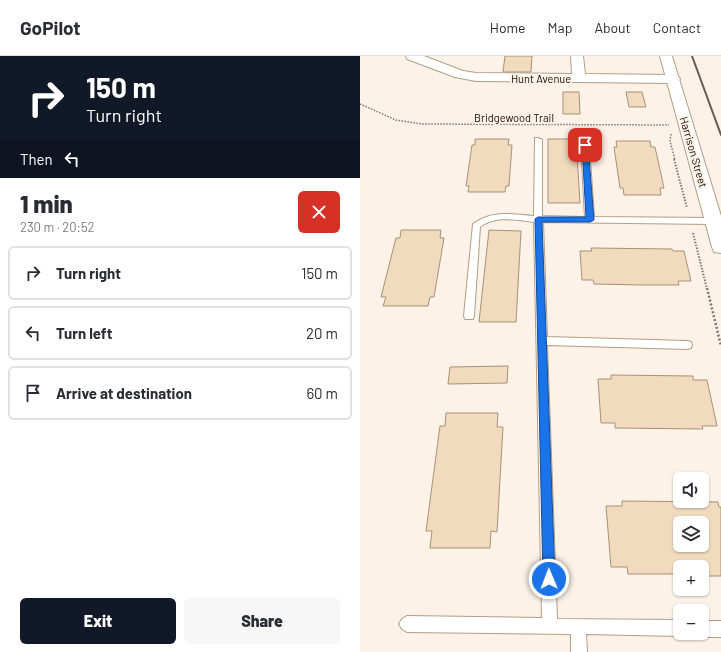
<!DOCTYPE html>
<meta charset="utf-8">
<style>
:root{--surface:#fff;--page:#f7f7f7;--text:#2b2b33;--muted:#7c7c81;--line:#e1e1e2;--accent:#111827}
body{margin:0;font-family:Barlow,sans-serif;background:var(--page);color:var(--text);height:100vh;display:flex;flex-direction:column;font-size:15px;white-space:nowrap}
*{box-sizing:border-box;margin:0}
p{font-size:13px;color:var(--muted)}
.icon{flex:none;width:22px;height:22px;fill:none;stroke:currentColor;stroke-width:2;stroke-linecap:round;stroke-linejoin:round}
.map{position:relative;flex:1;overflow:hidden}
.panel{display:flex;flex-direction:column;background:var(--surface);width:360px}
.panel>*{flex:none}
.hud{background:#111827;color:#fff;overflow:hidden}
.tools{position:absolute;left:313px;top:416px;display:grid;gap:8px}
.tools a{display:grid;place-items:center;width:36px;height:36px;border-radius:6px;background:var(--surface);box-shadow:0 1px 3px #0004;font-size:20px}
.pin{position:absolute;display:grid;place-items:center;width:34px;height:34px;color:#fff;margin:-17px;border-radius:8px;box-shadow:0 2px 6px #0006}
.me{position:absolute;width:44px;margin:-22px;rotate:359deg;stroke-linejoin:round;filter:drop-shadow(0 0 3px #0008)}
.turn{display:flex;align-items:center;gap:14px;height:84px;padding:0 20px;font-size:18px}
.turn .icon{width:52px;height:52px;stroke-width:2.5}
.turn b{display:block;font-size:28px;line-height:34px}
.then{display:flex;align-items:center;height:38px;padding:0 20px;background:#0003;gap:8px;font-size:15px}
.round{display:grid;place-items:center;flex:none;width:42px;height:42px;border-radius:6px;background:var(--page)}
.overview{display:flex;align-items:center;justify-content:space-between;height:68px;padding:0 20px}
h1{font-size:24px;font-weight:800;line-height:30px}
.action{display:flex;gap:8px;margin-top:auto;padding:8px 20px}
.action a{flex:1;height:46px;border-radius:6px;background:var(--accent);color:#fff;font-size:16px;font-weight:800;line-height:46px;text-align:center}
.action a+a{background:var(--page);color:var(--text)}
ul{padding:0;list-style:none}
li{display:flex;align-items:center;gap:12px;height:54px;margin:0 8px 6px;padding:0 12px;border:2px solid var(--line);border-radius:6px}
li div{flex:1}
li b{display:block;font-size:15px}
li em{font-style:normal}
header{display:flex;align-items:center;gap:24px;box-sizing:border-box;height:56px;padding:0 20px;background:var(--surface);border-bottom:1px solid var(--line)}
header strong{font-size:19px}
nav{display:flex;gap:22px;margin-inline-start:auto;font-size:14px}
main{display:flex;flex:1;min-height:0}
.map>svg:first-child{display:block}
</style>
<header>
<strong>GoPilot</strong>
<nav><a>Home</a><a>Map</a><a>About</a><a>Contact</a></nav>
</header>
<main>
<section class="panel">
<div class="hud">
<div class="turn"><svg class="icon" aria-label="right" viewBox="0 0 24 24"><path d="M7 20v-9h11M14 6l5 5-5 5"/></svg><div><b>150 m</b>Turn right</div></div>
<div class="then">Then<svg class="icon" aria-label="left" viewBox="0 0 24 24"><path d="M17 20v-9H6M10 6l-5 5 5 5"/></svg></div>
</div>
<div class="overview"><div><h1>1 min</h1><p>230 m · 20:52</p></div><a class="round" style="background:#d93025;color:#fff"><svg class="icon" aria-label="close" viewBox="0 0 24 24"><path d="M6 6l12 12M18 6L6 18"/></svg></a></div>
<ul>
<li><svg class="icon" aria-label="right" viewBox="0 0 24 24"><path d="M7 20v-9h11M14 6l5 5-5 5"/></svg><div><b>Turn right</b></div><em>150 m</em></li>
<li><svg class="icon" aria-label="left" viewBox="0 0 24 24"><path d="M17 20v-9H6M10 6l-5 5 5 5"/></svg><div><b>Turn left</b></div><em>20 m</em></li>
<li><svg class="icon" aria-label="arrive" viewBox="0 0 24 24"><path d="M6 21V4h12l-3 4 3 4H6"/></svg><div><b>Arrive at destination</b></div><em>60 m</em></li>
</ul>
<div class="action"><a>Exit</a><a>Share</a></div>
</section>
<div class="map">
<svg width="361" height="596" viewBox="0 0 361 596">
<rect width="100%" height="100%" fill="#fcf2e7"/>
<path fill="#f2dabe" stroke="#a79177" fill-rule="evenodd" d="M145,0H172L171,16H143Z
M203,36H219L220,58H203Z
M266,36H282L286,51H269Z
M115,83H149L148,89H152L149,130H146L145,136H108L109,130H106L112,89H115Z
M188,83H216L220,147H188Z
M256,85H290L291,91H295L304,132H300L301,139H264L263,132H260L254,91H257Z
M41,174H81L80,182H84L74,241H70L68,250H23L26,241H21L36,182H40Z
M129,174L161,175L156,266H119Z
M231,192L312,193L313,195H324L331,225H318L319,229H283L234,228L233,224H222L220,195H232Z
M148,310L147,327L88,328L90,311Z
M251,319L333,320V324H347L357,370H342L343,373L255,372V367H241L238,323H251Z
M86,357H138L137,371H143L137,476L131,475L130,492H70L72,475H66L80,370H85Z
M262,445L358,446L359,451H361V520H342V511H320V518H268L267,511H251L246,450H262ZM320,467H342V489H320Z"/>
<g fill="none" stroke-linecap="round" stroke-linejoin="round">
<g stroke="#b49d83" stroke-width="2">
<path id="service" d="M175,82H178L182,84V160L225,161L221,89L225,87L229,89L234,161L353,162L357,165L353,168L183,166L187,281L327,285L331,286L332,289L331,292L327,293L187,289L197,563L320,564V577H326L320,580L226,578L227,596H211V578L47,576L42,573L39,568L42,563L47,560L182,562L174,166C156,164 136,159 120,171L114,260L113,263H105L104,260L113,168C131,154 152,158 174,160Z
M342,565H361V581H342L337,578L336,577H342Z"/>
</g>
<g stroke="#b49d83" stroke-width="2">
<path id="minor" d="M46,0H64L103,15L116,17L212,18L211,0H223L225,18L313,19L318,20L320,23L318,26L313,27L116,25L95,21L47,3Z"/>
</g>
<g stroke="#b49d83" stroke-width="2">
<path id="secondary" d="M300,0H312L361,160V197L354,196L352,191Z"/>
</g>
<path stroke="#7e756b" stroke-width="1.5" stroke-dasharray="1.5 1.5" stroke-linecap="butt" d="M0,48L36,64L62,68L309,69
M311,78L310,85L315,104"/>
<path stroke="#7e756b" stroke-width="2" stroke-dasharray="1.5 1.5" stroke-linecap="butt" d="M314,103L327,152
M333,177L347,233"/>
<path stroke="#7e756b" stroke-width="2.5" stroke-dasharray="2 2" stroke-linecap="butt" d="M347,232L361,290"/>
<use href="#service" fill="#fff" fill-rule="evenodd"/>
<use href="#minor" fill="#fff" fill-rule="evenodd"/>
<use href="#secondary" fill="#fff" fill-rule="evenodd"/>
<path stroke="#655c53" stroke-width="2" d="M332,0L361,79"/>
</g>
<path fill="#1a73e8" stroke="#114b97" d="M225,87L228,89L234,164L230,166H182L195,523L193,527L189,529L184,527L183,523L175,163L178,161H226L222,89Z"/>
<g text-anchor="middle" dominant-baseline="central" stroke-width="3.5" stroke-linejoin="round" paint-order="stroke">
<g font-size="11" fill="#150d05" stroke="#fcf2e7">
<text x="181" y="22">Hunt Avenue</text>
<text x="154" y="61">Bridgewood Trail</text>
<text transform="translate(334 96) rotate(74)">Harrison Street</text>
</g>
</g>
</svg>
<div class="tools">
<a><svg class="icon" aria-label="sound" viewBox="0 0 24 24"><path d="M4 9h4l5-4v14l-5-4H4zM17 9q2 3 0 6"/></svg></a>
<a><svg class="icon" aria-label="layers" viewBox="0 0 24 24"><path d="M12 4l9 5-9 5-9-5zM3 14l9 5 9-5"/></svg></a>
<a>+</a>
<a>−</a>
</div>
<div class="pin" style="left:225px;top:89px;background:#d93025"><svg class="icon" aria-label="arrive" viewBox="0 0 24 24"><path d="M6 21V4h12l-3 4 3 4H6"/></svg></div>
<svg class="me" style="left:189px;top:523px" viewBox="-20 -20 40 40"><circle r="17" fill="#1a73e8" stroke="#fff" stroke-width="3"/><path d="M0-11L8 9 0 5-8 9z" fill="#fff"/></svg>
</div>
</main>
